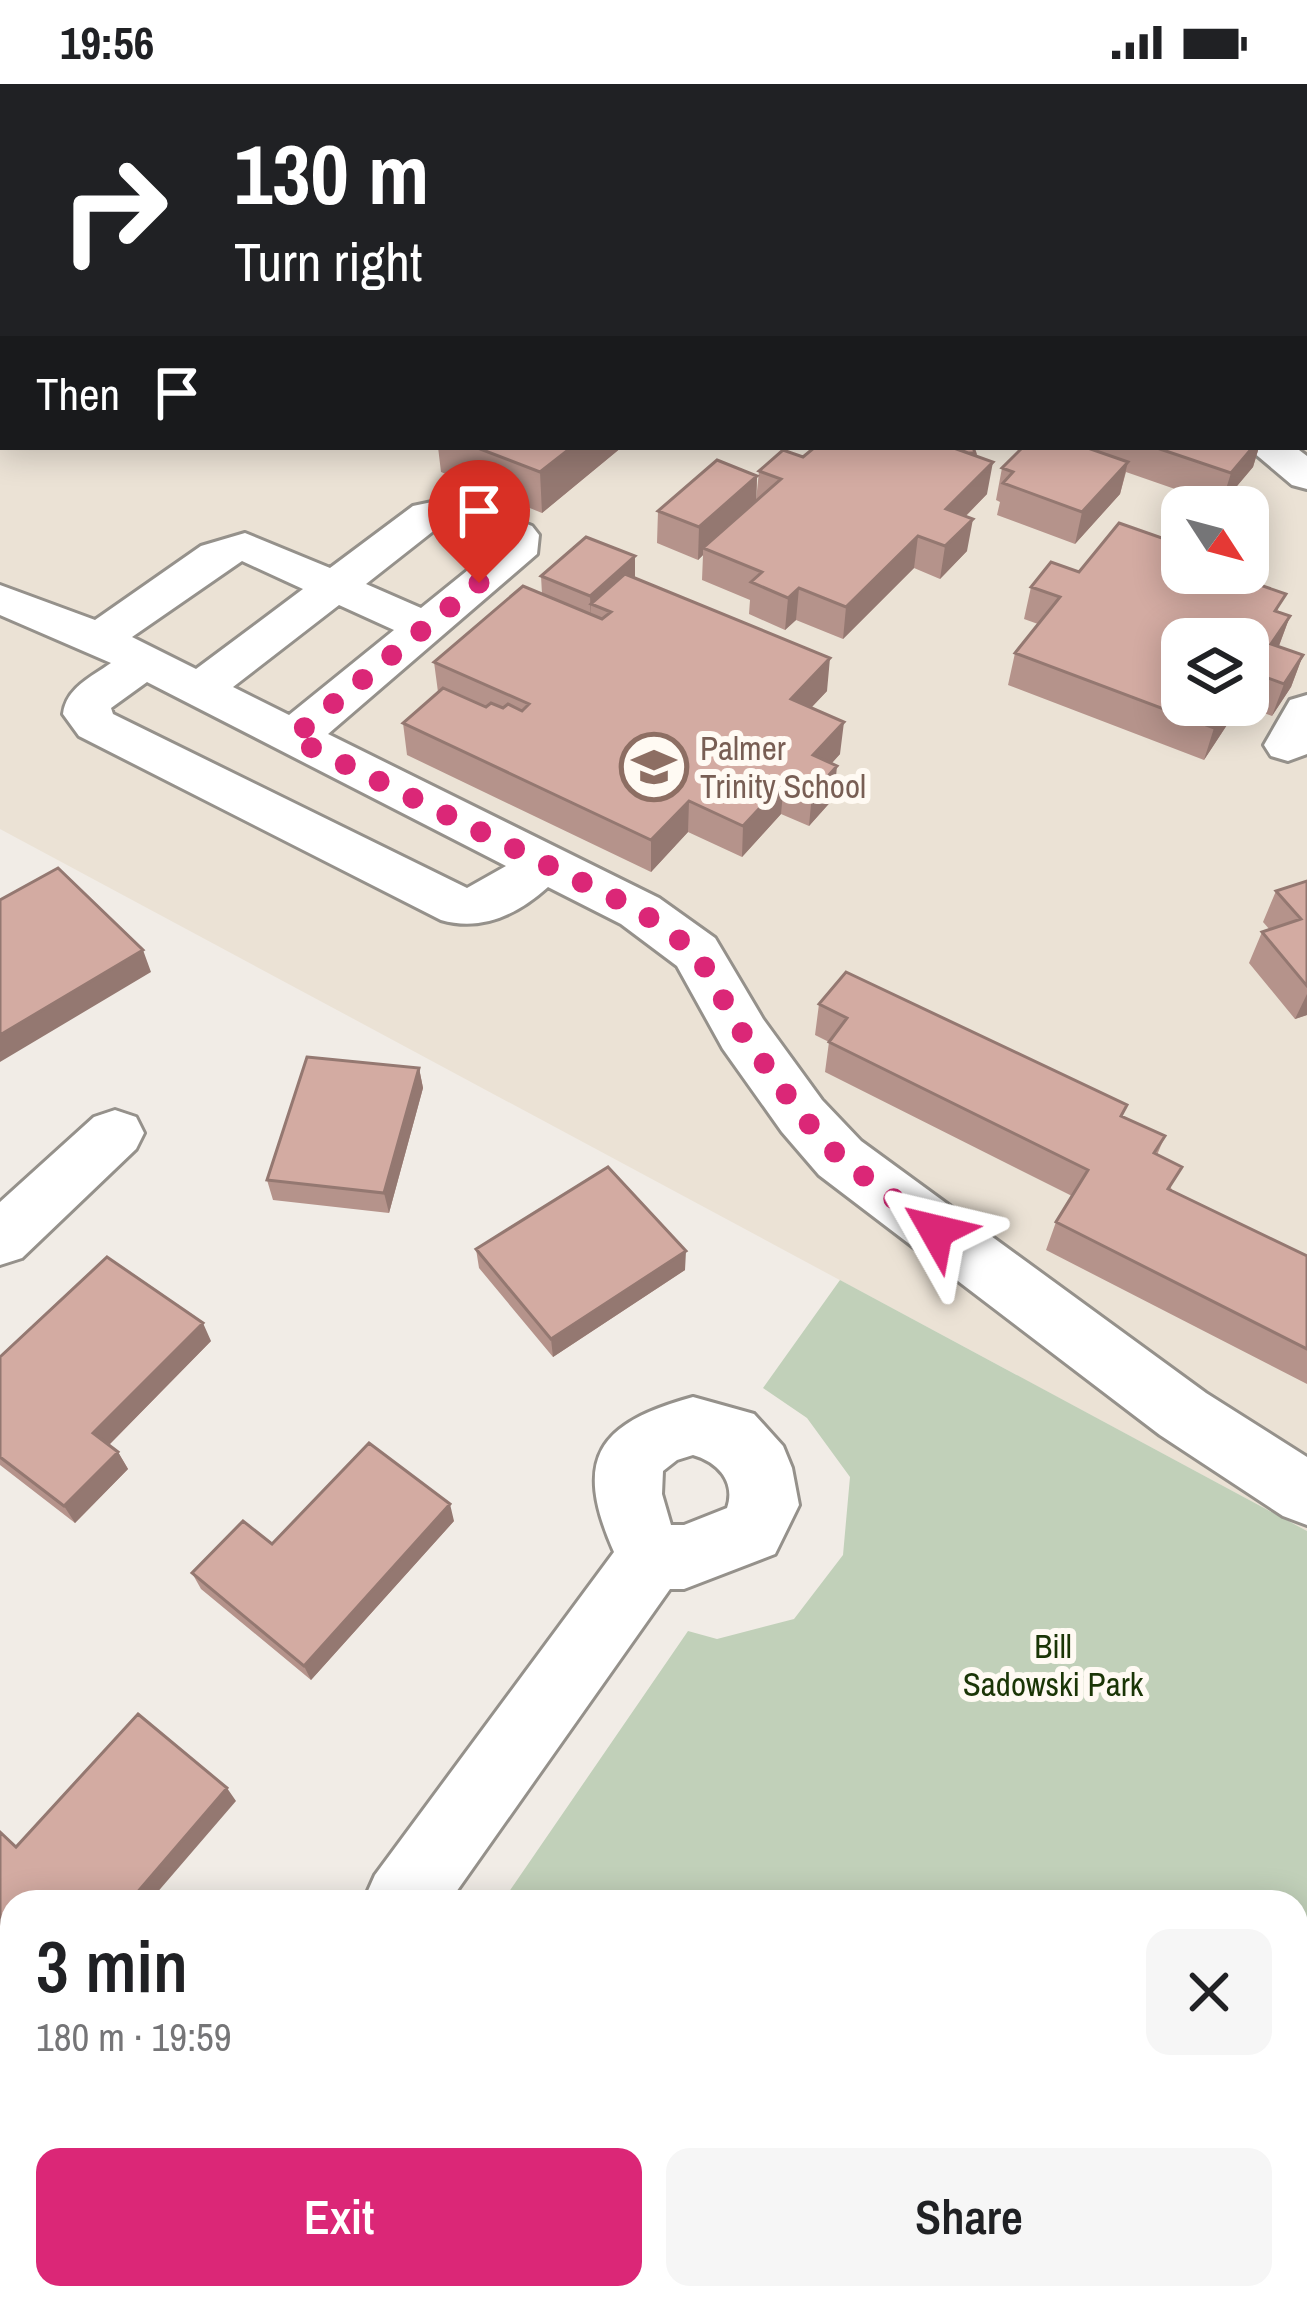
<!DOCTYPE html>
<meta charset="utf-8">
<style>
:root{--surface:#fff;--page:#f6f6f6;--text:#202124;--muted:#757577;--accent:#db2777}
body{margin:0;font-family:"Archivo Narrow",sans-serif;background:var(--page);color:var(--text);height:100vh;display:flex;flex-direction:column;font-size:45px;white-space:nowrap}
*{box-sizing:border-box;margin:0}
p{font-size:39px;color:var(--muted)}
.icon{flex:none;width:66px;height:66px;fill:none;stroke:currentColor;stroke-width:2;stroke-linecap:round;stroke-linejoin:round}
.map{position:relative;flex:1;overflow:hidden}
.details{position:absolute;left:0px;top:1806px;width:1308px;height:420px;display:flex;flex-direction:column;background:var(--surface);border-radius:36px 36px 0 0;box-shadow:0 6px 30px #0003}
.details>*{flex:none}
.banner{position:absolute;left:0px;top:0px;width:1308px;height:366px;box-shadow:0 6px 30px #0003;background:#202124;color:#fff;overflow:hidden}
.needle{width:78px;rotate:126deg}
.controls{position:absolute;left:1161px;top:402px;display:grid;gap:24px}
.controls a{display:grid;place-items:center;width:108px;height:108px;border-radius:24px;background:var(--surface);box-shadow:0 6px 30px #0003;font-size:60px}
.pin{position:absolute;display:grid;place-items:center;width:102px;height:102px;color:#fff;margin:-123px -51px;border-radius:50% 50% 50% 0;rotate:-45deg;box-shadow:0 0 12px #0007}
.pin .icon{rotate:45deg}
.me{position:absolute;width:132px;margin:-66px;rotate:307deg;stroke-linejoin:round;filter:drop-shadow(0 0 9px #0008)}
.turn{display:flex;align-items:center;gap:42px;height:252px;padding:0 36px;font-size:54px}
.turn .icon{width:156px;height:156px;stroke-width:2.5}
.turn b{display:block;font-size:84px;line-height:102px}
.then{display:flex;align-items:center;height:114px;padding:0 36px;background:#0003;gap:24px;font-size:45px}
.round{display:grid;place-items:center;flex:none;width:126px;height:126px;border-radius:24px;background:var(--page)}
.overview{display:flex;align-items:center;justify-content:space-between;height:204px;padding:0 36px}
h1{font-size:72px;font-weight:600;line-height:90px}
.button{display:flex;gap:24px;margin-top:auto;padding:24px 36px}
.button a{flex:1;height:138px;border-radius:24px;background:var(--accent);color:#fff;font-size:48px;font-weight:600;line-height:138px;text-align:center}
.button a+a{background:var(--page);color:var(--text)}
.status{display:flex;justify-content:space-between;align-items:center;height:84px;padding:0 60px;background:var(--surface);direction:ltr}
.status svg{height:33px;fill:currentColor}
.map>svg:first-child{display:block}
</style>
<div class="status"><b>19:56</b><svg viewBox="0 0 49 12"><path d="M0 12V9h3v3zM5 12V6h3v6zM10 12V3h3v9zM15 12V0h3v12zM26 1h20v11H26zM47 4h2v5h-2z"/></svg></div>
<div class="map">
<svg width="1307" height="2226" viewBox="0 0 1307 2226">
<rect width="100%" height="100%" fill="#f1ece6"/>
<path fill="#ebe2d5" fill-rule="evenodd" d="M0,0H781L3,3V363H1305L1307,357V1447L0,745ZM1182,423H1248V489H1182ZM1182,555H1248V621H1182Z"/>
<path fill="#c1d0b9" d="M840,1196L1307,1447V2226H221L229,2214H1296V1818H502L688,1547L717,1555L794,1535L843,1471L850,1393L807,1334L763,1304Z"/>
<g fill="none" stroke-linecap="round" stroke-linejoin="round">
<g stroke="#95918b" stroke-width="6">
<path id="minor" d="M0,25L3,26V49L0,48Z
M1305,42H1307L1305,64Z
M3,117V142L0,143V118Z
M3,178V200L0,201V179Z
M1247,363H1295L1307,372V405L1292,401Z
M456,413L532,442L539,451L537,470L328,650L659,814L715,854L763,935L822,1016L861,1057L1206,1309L1307,1373V1441L1283,1432L1160,1351L819,1091L782,1048L723,965L677,882L621,840L548,803C518,830 482,848 441,836L79,652L63,630C66,604 91,593 111,579L0,531V501L95,536L201,462L245,449L330,484L413,422ZM452,440L495,457L494,465L421,524L366,500L441,441ZM242,477L303,505L196,585L132,553ZM339,521L394,546L289,631L233,603ZM147,598L506,782L467,804L113,630L111,624Z
M1307,611V670L1288,677L1271,672L1264,661L1290,616Z
M115,1026L136,1033L144,1049L136,1065L22,1174L0,1181V1118L94,1033Z
M693,1313L754,1330L783,1362L792,1384L799,1421L775,1470L684,1505H670L449,1818H363L375,1791L614,1468C572,1373 599,1339 693,1313ZM693,1371C718,1378 736,1398 727,1424L684,1441H671L662,1410L663,1387L677,1376Z
M68,2214H160L155,2226H63Z"/>
</g>
<use href="#minor" fill="#fff" fill-rule="evenodd"/>
</g>
<path fill="#b5938b" d="M905,0H979L976,3H915Z
M1147,0H1276V3H1143Z
M1305,130H1307V211L1305,210Z
M3,242V282L0,273V244Z
M438,363H622L542,429L441,388Z
M815,363H973L987,410L966,432L967,467L940,495L914,484L843,555L796,536L785,546L749,530L750,516L702,496L703,471L698,476L657,459L658,427L757,392L756,417L759,387L803,373Z
M1023,363H1259L1253,383L1221,421L1126,388L1120,410L1075,460L997,431L1000,418L996,416L1002,384Z
M1079,488L1254,499L1280,528L1290,532L1279,562L1303,571L1291,603L1272,632L1243,621H1248V555L1240,621L1204,676L1008,601L1015,569L1038,540L1024,535L1031,503Z
M541,492L635,494L827,607L811,624L840,670L832,679L834,714L809,742L781,730L742,773L688,748L651,788L407,671L403,639L438,608L434,578L542,510Z
M1307,797V931L1295,935L1249,879L1262,848L1270,846L1263,838L1276,807Z
M819,920L1123,1033L1165,1052L1157,1071L1172,1106L1307,1172V1300L1046,1166L1056,1138L1072,1112L825,988L829,958L815,951Z
M419,984L423,1004L389,1129L273,1116L267,1096Z
M476,1165L685,1186L553,1273L479,1184Z
M211,1257L109,1361L118,1368L128,1385L75,1439L0,1381V1273Z
M454,1437L311,1596L201,1505L192,1489L272,1460Z"/>
<path fill="#947871" d="M962,0H979L976,3H961Z
M572,363H622L542,429L540,388Z
M1253,363H1259L1253,383L1221,421L1231,389Z
M993,378L987,410L941,457L946,425Z
M1128,378L1120,410L1075,460L1082,428Z
M757,392L756,424L703,464V471L698,476L699,443Z
M973,435L967,467L940,495L945,462Z
M918,452L914,484L843,555L846,523Z
M635,472V494L591,520V535L590,512Z
M799,504L796,536L785,546L788,514Z
M1290,532L1278,564L1260,592L1271,560Z
M1303,571L1291,603L1272,632L1284,600Z
M830,574L827,607L788,648L791,615Z
M1230,621H1240L1204,676L1214,644Z
M844,638L840,670L810,703L813,671Z
M837,682L834,714L809,742L812,710Z
M784,698L781,730L742,773L743,742Z
M689,717L688,748L651,788V756Z
M143,866L151,888L0,978V951Z
M1307,910V931L1295,935Z
M419,984L423,1004L389,1129L384,1109Z
M686,1167L685,1186L553,1273L551,1255Z
M203,1239L211,1257L103,1367L93,1349Z
M118,1368L128,1385L75,1439L64,1422Z
M450,1420L454,1437L311,1596L304,1582Z
M227,1704L236,1717L149,1818H129Z
M0,1952L8,1959L0,1968Z"/>
<path fill="#d3aba2" stroke="#947871" stroke-width="3" d="M890,0L887,3H844L836,1Z
M1147,0H1181L1190,3L1194,0H1201L1209,3H1143Z
M1245,0H1266L1263,3Z
M1305,130H1307V187L1305,186Z
M1305,211L1307,212V280L1305,282Z
M475,363H572L540,388Z
M815,363H951L993,378L946,425L973,435L945,462L918,452L846,523L799,504L788,514L751,498L762,488L703,464L781,395L759,387L783,366L803,373Z
M959,363H973L975,369H968L960,366Z
M1023,363H1085L1128,378L1082,428L1003,399L1013,388L1002,384Z
M1154,363H1253L1231,389Z
M717,376L757,392L699,443L658,427Z
M1119,439L1182,461V489H1248V485L1257,488L1251,498L1286,510L1275,527L1290,532L1271,560L1303,571L1284,600L1252,588L1248,593V555H1182V621H1230L1214,644L1015,569L1060,513L1031,503L1051,478L1079,488Z
M586,453L635,472L590,512L541,492Z
M625,490L830,574L791,615L844,638L813,671L837,682L812,710L784,698L743,742L689,717L651,756L403,639L443,604L486,623L491,619L503,624L508,620L522,627L529,620L434,578L523,502L602,535L611,528L591,520Z
M58,784L143,866L0,951V816Z
M1307,797V902L1262,848L1301,835L1276,807Z
M846,888L1127,1021L1121,1032L1165,1052L1154,1069L1182,1083L1168,1105L1307,1172V1265L1056,1138L1088,1086L829,958L847,934L819,920Z
M307,973L419,984L384,1109L267,1096Z
M608,1083L686,1167L551,1255L476,1165Z
M107,1173L203,1239L93,1349L118,1368L64,1422L0,1373V1273Z
M369,1359L450,1420L304,1582L192,1489L243,1437L272,1460Z
M138,1630L227,1704L129,1818H12V1933L0,1922V1748L16,1763Z"/>
<g fill="none" stroke-linecap="round" stroke-linejoin="round">
<path stroke="#db2777" stroke-width="21" stroke-dasharray="0 37.8" d="M479,499L292,654L640,827L696,868L743,950L802,1032L840,1074L936,1147"/>
</g>
<defs>
<g id="school-ring" transform="scale(3.45)"><circle r="9.5" fill="#fffaf3" stroke="#8d6e63" stroke-width="1.5"/><path d="M0-5L7-2L0 1L-7-2ZM-4 1L0 2.5L4 1V4Q0 6-4 4Z" fill="#8d6e63"/></g>
</defs>
<g fill-rule="evenodd">
<use href="#school-ring" x="654" y="683"/>
</g>
<g text-anchor="middle" dominant-baseline="central" stroke-width="12" stroke-linejoin="round" paint-order="stroke">
<g font-size="33" fill="#785e54" stroke="#fffaf3" text-anchor="start">
<text x="700" y="664">Palmer<tspan x="700" dy="38">Trinity School</tspan></text>
</g>
<g font-size="33" fill="#1a3506" stroke="#fffaf3">
<text x="1053" y="1562">Bill<tspan x="1053" dy="38">Sadowski Park</tspan></text>
</g>
</g>
</svg>
<div class="controls">
<a><svg class="needle" viewBox="-14 -14 28 28"><path d="M0-13l5 13h-10z" fill="#e53935"/><path d="M0 13l5-13h-10z" fill="#757577"/></svg></a>
<a><svg class="icon" aria-label="layers" viewBox="0 0 24 24"><path d="M12 4l9 5-9 5-9-5zM3 14l9 5 9-5"/></svg></a>
</div>
<div class="pin" style="left:479px;top:499px;background:#d93025"><svg class="icon" aria-label="arrive" viewBox="0 0 24 24"><path d="M6 21V4h12l-3 4 3 4H6"/></svg></div>
<svg class="me" style="left:936px;top:1147px" viewBox="-20 -20 40 40"><path d="M0-17L14 15 0 8-14 15z" fill="#db2777" stroke="#fff" stroke-width="4"/></svg>
<div class="banner">
<div class="turn"><svg class="icon" aria-label="right" viewBox="0 0 24 24"><path d="M7 20v-9h11M14 6l5 5-5 5"/></svg><div><b>130 m</b>Turn right</div></div>
<div class="then">Then<svg class="icon" aria-label="arrive" viewBox="0 0 24 24"><path d="M6 21V4h12l-3 4 3 4H6"/></svg></div>
</div>
<section class="details">
<div class="overview"><div><h1>3 min</h1><p>180 m · 19:59</p></div><a class="round"><svg class="icon" aria-label="close" viewBox="0 0 24 24"><path d="M6 6l12 12M18 6L6 18"/></svg></a></div>
<div class="button"><a>Exit</a><a>Share</a></div>
</section>
</div>
